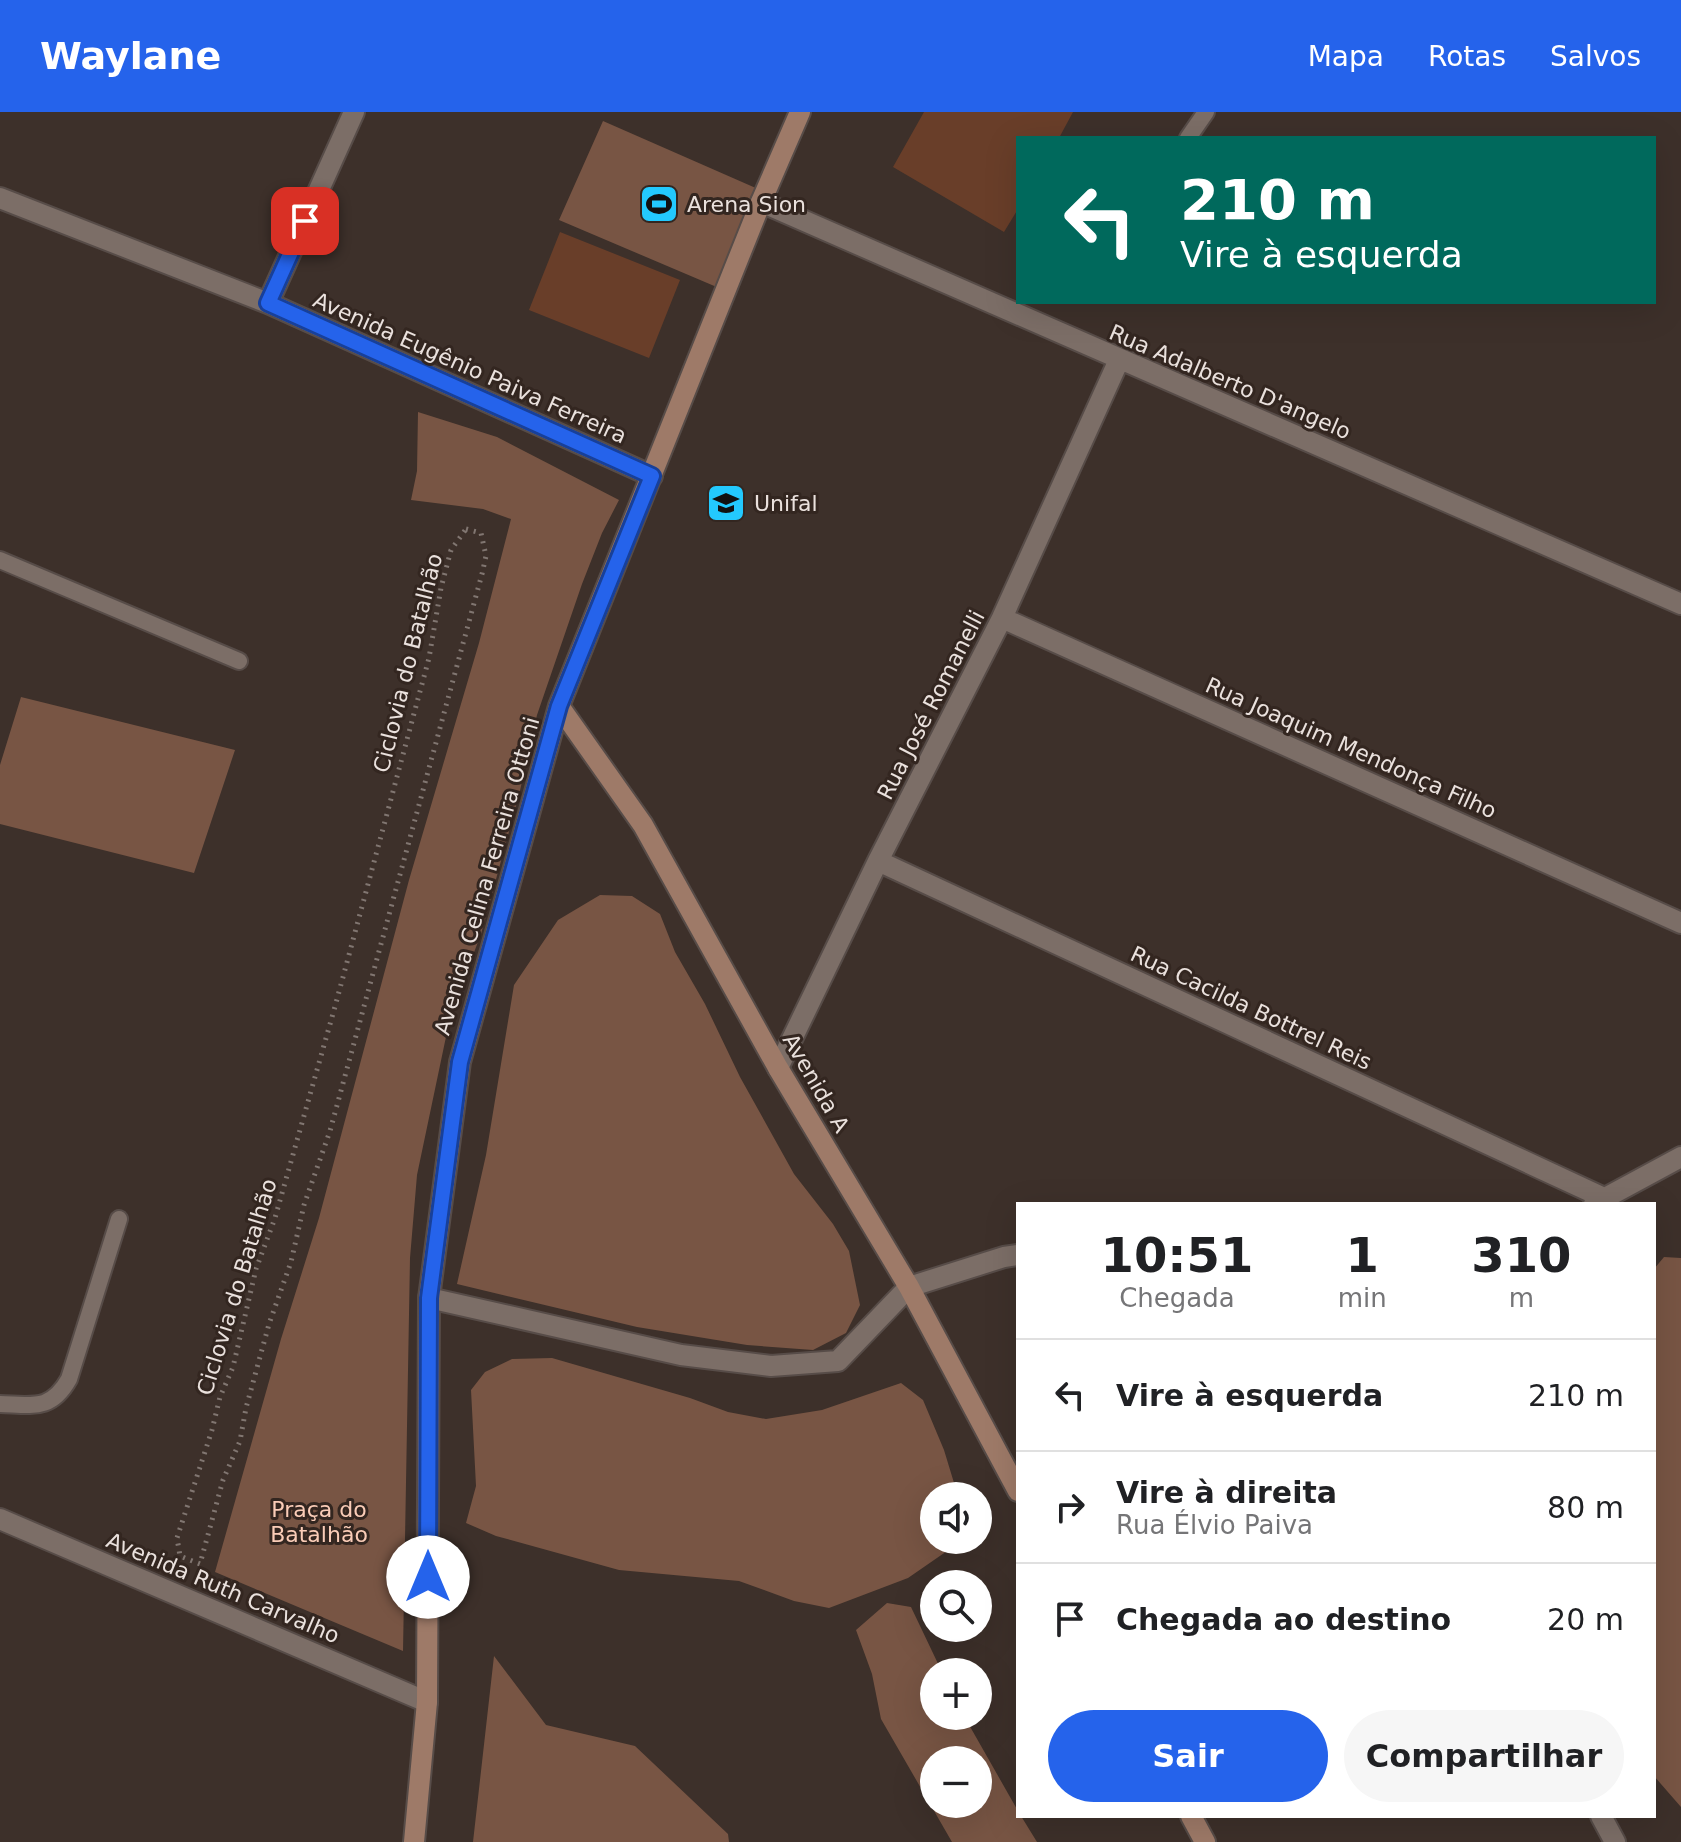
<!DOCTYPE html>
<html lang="pt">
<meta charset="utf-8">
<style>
:root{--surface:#fff;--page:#f6f6f6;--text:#202124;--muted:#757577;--line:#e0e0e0;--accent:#2563eb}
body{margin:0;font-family:"DejaVu Sans",sans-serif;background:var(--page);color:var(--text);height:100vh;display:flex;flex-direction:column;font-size:30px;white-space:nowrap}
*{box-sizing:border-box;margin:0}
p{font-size:26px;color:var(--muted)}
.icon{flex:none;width:44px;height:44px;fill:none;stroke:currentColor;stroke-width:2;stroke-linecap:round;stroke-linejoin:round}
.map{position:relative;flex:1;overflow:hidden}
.sheet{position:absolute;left:1016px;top:1090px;width:640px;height:616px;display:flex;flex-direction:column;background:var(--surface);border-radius:0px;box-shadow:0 8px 32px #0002}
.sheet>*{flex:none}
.guide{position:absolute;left:1016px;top:24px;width:640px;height:168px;border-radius:0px;box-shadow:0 8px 32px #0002;background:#00695c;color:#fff;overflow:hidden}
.tools{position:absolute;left:920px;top:1370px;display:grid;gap:16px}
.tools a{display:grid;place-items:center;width:72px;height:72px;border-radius:50%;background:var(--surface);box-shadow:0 8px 32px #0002;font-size:40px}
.pin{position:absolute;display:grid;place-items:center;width:68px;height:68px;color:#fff;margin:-34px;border-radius:16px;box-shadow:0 4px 12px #0006}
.me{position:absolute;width:88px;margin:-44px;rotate:0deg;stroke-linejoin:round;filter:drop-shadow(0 0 6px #0008)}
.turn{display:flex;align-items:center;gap:28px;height:168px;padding:0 32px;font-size:36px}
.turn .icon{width:104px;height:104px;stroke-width:2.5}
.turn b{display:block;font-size:56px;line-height:68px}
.eta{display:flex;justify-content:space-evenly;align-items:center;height:136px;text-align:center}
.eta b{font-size:48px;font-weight:800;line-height:56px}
.action{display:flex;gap:16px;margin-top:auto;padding:16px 32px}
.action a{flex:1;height:92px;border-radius:48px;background:var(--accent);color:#fff;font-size:32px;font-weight:800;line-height:92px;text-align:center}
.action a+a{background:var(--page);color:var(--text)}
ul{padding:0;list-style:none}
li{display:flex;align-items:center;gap:24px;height:112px;padding:0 32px;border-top:2px solid var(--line)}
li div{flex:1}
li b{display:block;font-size:30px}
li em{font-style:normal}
header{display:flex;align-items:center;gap:48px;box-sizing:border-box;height:112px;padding:0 40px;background:var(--accent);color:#fff}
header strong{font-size:38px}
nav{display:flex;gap:44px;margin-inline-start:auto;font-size:28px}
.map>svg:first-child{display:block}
</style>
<header>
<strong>Waylane</strong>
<nav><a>Mapa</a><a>Rotas</a><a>Salvos</a></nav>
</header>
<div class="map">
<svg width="1681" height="1730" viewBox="0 0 1681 1730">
<rect width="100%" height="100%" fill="#3d302a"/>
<path fill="#785544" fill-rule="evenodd" d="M603,9L758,77L719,176L559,108Z
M418,300L497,325L619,388L602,421L582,472L537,603L519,683L481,822L451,901L417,1063L410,1146L403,1539L215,1460L281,1227L319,1106L409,768L479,531L511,407L483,397L411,388L417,359Z
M21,585L235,638L194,761L0,712V653Z
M600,783L632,784L660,802L675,840L705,892L740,965L794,1062L833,1112L849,1139L860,1193L846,1221L813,1238L747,1233L637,1215L457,1172L486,1043L514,873L558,808Z
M1664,1145L1681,1146V1695L1654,1664V1157Z
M552,1246L690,1286L728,1300L766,1307L822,1298L901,1271L923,1288L944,1338L958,1384H934V1428H963L908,1466L829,1496L794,1489L739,1469L619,1458L496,1424L466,1411L476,1374L471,1278L485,1260L512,1247Z
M887,1491L911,1495L942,1560H934V1604H964L1018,1699V1704H1021L1037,1730H952L881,1607L872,1562L856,1518ZM978,1648V1692H934V1648Z
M494,1544L546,1613L635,1634L728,1722L729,1730H473Z"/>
<path fill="#693e29" d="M924,0H1073L1059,26H1018V97L1004,120L893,55Z
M560,120L680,168L649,246L529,198Z"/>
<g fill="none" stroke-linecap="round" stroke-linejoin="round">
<g stroke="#574c48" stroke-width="20">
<path id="lane" d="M1188,26L1206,0
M0,448L239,549
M0,1292C33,1293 51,1299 69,1267L119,1107"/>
</g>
<g stroke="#574c48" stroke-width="24">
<path id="street" d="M0,86L268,191L652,364
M761,90L1681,492
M268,191L354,0
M1002,506L1681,811
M878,749L1604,1086
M778,956L878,749L1002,506L1119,248
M1594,1092L1681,1045
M429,1186L681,1243L771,1254L838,1249L909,1175L1004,1145L1018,1143
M0,1407L427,1590
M1601,1704L1615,1730"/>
</g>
<g stroke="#574c48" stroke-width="24">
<path id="secondary" d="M559,594L643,713L778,956L909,1175L1018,1379
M1191,1704L1205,1730
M414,1730L427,1590L429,1186L460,950L559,594L761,90L800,0"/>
</g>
<path stroke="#817671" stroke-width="5" stroke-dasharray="2 6" stroke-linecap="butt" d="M466,417L481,421L486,444L482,462L330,1019L304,1093L291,1150L269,1212L246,1296L240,1329L223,1368L200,1452L180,1444L177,1426L212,1318L220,1285L233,1255L256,1157L275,1106L336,891L429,546L441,476L451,438Z"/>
<use href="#lane" stroke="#7c6e67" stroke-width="16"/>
<use href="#street" stroke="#7c6e67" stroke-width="20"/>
<use href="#secondary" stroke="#9e7a68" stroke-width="20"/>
</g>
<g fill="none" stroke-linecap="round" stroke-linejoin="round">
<g stroke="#184099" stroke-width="20">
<path id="route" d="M305,109L268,191L652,364L559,594L460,950L429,1186L428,1465"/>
</g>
<use href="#route" stroke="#2563eb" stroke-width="14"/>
</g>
<defs>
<g id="stadium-square" transform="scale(2)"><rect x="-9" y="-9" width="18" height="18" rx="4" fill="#23c9fe" stroke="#332620"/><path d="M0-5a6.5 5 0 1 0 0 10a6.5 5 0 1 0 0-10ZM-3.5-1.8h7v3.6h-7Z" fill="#111"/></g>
<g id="school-square" transform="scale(2)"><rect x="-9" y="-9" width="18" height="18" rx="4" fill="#23c9fe" stroke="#332620"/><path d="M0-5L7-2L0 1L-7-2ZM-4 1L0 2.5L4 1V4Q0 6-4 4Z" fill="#111"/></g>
</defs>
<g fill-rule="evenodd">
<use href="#stadium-square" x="659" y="92"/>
<use href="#school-square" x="726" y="391"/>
</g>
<g text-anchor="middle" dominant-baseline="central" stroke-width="6" stroke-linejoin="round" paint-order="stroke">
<g font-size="22" fill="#eae1dd" stroke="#332620" text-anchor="start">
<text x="687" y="92">Arena Sion</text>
<text x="754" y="391">Unifal</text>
</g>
<g font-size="22" fill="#eae1dd" stroke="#332620">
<text transform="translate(470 256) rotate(24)">Avenida Eugênio Paiva Ferreira</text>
<text transform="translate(1230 270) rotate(23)">Rua Adalberto D'angelo</text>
<text transform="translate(408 551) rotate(-76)">Ciclovia do Batalhão</text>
<text transform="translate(931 593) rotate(-63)">Rua José Romanelli</text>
<text transform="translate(1351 636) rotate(24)">Rua Joaquim Mendonça Filho</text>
<text transform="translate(487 764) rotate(-74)">Avenida Celina Ferreira Ottoni</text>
<text transform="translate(1251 896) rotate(25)">Rua Cacilda Bottrel Reis</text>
<text transform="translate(816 971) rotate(60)">Avenida A</text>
<text transform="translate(237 1175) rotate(-73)">Ciclovia do Batalhão</text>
<text transform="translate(223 1476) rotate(23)">Avenida Ruth Carvalho</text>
</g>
<g font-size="22" fill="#faccb7" stroke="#332620">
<text x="319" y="1397">Praça do<tspan x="319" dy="25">Batalhão</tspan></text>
</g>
</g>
</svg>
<div class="tools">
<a><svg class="icon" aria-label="sound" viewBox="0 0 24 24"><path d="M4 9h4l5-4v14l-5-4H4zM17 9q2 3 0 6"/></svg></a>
<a><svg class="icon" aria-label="search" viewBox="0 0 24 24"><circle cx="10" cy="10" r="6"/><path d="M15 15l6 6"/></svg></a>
<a>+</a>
<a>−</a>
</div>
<div class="pin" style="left:305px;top:109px;background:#d93025"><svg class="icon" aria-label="arrive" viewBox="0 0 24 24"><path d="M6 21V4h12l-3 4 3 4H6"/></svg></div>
<svg class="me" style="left:428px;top:1465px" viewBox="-20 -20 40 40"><circle r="19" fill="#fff"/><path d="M0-13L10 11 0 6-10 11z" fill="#2563eb"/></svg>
<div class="guide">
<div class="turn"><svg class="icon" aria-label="left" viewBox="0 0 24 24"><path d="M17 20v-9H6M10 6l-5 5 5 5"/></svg><div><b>210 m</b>Vire à esquerda</div></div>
</div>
<section class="sheet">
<div class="eta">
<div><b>10:51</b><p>Chegada</p></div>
<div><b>1</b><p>min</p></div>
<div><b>310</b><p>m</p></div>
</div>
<ul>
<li><svg class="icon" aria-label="left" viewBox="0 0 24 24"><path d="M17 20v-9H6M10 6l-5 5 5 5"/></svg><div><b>Vire à esquerda</b></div><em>210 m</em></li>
<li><svg class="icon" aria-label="right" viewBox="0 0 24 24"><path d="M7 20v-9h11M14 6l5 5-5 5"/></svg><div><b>Vire à direita</b><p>Rua Élvio Paiva</p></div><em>80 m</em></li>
<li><svg class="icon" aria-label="arrive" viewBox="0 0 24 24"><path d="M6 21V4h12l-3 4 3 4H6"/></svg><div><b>Chegada ao destino</b></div><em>20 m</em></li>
</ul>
<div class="action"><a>Sair</a><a>Compartilhar</a></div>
</section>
</div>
